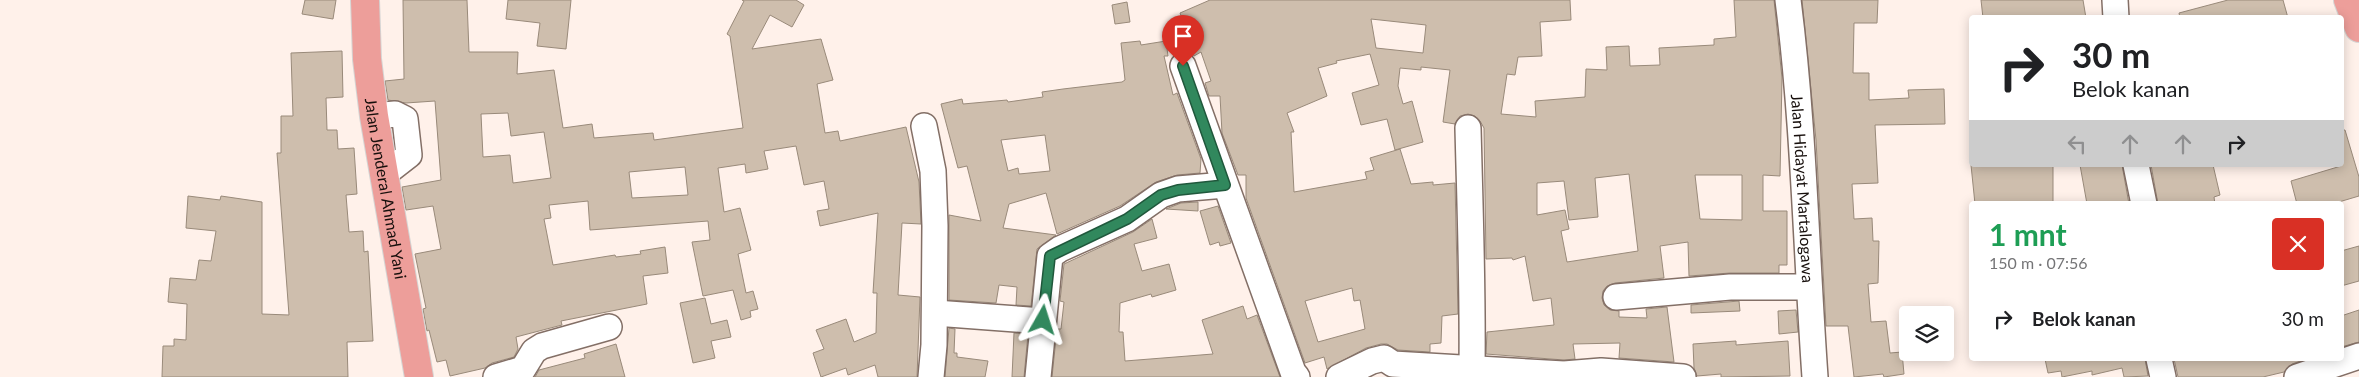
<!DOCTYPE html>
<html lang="id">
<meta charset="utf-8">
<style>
:root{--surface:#fff;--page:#f2f2f2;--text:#202124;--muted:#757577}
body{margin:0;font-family:Lato,sans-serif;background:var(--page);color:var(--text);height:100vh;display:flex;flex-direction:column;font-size:19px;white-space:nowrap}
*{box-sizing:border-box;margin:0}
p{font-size:16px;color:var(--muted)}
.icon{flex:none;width:28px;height:28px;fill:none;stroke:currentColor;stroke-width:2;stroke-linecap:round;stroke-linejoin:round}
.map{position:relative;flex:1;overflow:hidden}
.drawer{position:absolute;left:1969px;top:201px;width:375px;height:160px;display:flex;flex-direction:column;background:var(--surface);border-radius:5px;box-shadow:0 2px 12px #0003}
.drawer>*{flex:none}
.banner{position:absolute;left:1969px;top:15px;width:375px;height:152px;border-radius:5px;box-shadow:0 2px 12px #0003;background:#fff;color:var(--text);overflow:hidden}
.buttons{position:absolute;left:1899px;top:306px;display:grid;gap:10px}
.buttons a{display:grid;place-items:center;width:55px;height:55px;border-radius:5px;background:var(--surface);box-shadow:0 2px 12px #0003;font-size:25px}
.pin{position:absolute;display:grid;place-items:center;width:42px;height:42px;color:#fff;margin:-51px -21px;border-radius:50% 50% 50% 0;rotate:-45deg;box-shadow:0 0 5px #0007}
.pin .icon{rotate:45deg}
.me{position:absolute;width:55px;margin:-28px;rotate:6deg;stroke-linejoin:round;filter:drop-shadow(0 0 4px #0008)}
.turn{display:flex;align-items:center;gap:18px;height:105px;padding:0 20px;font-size:22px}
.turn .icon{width:65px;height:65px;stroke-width:2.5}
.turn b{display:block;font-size:35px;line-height:42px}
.lanes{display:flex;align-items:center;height:48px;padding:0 20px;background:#0003;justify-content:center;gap:25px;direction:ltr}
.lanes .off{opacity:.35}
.round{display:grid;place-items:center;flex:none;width:52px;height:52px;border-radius:5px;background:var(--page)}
.headline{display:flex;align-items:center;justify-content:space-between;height:85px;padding:0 20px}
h1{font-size:30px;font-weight:700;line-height:38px;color:#1e9e55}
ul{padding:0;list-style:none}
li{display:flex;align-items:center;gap:15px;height:65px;padding:0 20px}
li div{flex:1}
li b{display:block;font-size:19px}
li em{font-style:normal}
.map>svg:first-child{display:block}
</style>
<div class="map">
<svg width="2359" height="377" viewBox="0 0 2359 377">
<rect width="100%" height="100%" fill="#fff1ea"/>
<path fill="#cebead" stroke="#998a7a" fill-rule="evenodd" d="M305,0H336L333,19L302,14Z
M403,0H467L469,52H518L517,74L554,70L563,128L592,124L594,138L653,133L654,140L743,128L730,36L727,34L744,1L742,0H796L804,5L792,27L770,15L752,49L821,39L833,80L817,84L825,133L838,131L840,141L906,127L919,182L921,224L902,223L898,295L920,297L917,377H878L875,365L848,375L846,368L821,377L813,353L824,349L816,330L846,319L854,342L876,333L877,293H873L878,213L820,226L817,211L829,209L824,181L804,185L796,146L764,151L768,169L746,173L745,164L718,168L724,212L740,208L751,250L738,254L746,293L753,291L758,309L750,311L751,317L741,320L733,290L703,296L692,242L710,240L708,221L590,230L588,201L549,205L551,218L544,219L553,265L615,255L616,257L641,254L640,251L665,247L668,273L643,276L647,304L561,321L562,325L516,337L518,349L514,357L492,363L485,368L450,376L446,360L437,362L429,330L427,331L423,309L426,308L415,254L441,249L433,206L406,210L402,187L441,180L435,101L406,103L388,100L385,81L404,79ZM508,113L511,136L544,132L551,178L513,183L510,155L483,157L481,114ZM685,167L688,195L632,198L629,172Z
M508,0H571L566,49L537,46L540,23L506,19Z
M1210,0H1570L1571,20L1540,22L1542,56L1518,57L1515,75L1507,74L1501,114L1536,117L1535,101L1585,97L1586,69L1607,70L1606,47L1629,46L1630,66L1660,65L1659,48L1714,45V39L1736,37L1734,0H1774L1782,78L1780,176L1763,175V211H1787V265H1779V273H1730L1689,276L1688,242L1660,246L1664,278L1615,283L1607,286L1603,291L1602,298L1604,305L1610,310L1619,311V317L1647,318L1646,309L1667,307L1674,362L1619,358L1620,343L1573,344L1575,359L1564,360L1486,354L1487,332L1554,325L1551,298L1533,301L1525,256L1513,260L1512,258L1486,259L1484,128L1480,121L1475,116L1468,114L1460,116L1455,124L1443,122L1450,70L1421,67V70L1400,68L1398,86L1403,104L1412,101L1423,142L1395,150L1387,119L1361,125L1352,93L1379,85L1370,54L1336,61L1337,63L1318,68L1327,96L1287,113L1294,132H1291L1294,192L1367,179L1365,172L1374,170L1370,158L1400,149L1411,184L1433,182V185L1455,183L1458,314L1442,316L1441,343L1430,344V352L1398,350L1387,344H1381L1366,348L1327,369L1324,357L1305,363L1246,198V175H1238L1222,133L1220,96H1209L1205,83L1211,81L1201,52L1194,56L1186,38H1190L1180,13ZM1371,19L1426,25L1423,53L1376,48ZM1629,174L1638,251L1567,262L1561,231L1569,229L1565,210L1537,215V183L1564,181L1569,220L1598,217L1595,178ZM1695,175H1742V220L1700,219ZM1352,288L1354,301L1360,300L1365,329L1318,342L1305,301Z
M1802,0H1878L1877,23H1854L1853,73H1869V100L1909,98L1908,90L1944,89L1945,124L1875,125L1878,183L1852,184L1854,219L1872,218L1873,241H1879L1878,283L1868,284L1871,322L1886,321L1890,353L1902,352L1904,374L1884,377L1883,374L1854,377L1848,326H1826L1816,140Z
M1981,0H2083L2086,18H1983Z
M2228,0H2283L2288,18H2180L2179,13Z
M1127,2L1130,22L1115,24L1112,5Z
M1140,41L1141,45L1166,41L1168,56H1164L1173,95L1177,93L1201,159L1200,173L1177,175L1156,182L1120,206L1057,234L1046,193L1009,204L1003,228L1056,235L1037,249L1031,306L1016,305L1017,287L999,285L996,303L949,300V215L981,221L967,166L958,168L941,104L962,99L963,104L1007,100L1008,102L1043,97L1042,92L1063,89L1122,82L1125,80L1121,43ZM1045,135L1050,171L1019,174L1018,168L1008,171L1001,140Z
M342,51L343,97L326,98L327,130H337L338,149L354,148L357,194L346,195L349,232L363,231L364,252L368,251L373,341L347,342L348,377H162L163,346H174V339L186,340L187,304L168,302L170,278L196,280L199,260L211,261L216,231L186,228L188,196L220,200L221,196L262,202V314L289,315L277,153H281V116H293L291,53Z
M2341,130H2345L2359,177V196L2332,204H2297L2291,181L2341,166Z
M1971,165H2053V204H1975Z
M2080,165H2122L2129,204H2087Z
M2151,165H2213L2220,195L2214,197L2215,204H2158Z
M1198,202V211L1166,209L1181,203Z
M1218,206L1231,243L1220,246L1219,242L1210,245L1200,211Z
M1152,219L1157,238L1134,244L1142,271L1169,264L1176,290L1152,297L1151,294L1120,303L1119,332H1123L1125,361L1213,354L1202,320L1243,306L1247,319L1257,315L1280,377H1052L1057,329H1061L1064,302L1060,301L1064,264L1133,232Z
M2359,246V281L2341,286V251Z
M705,298L711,324L727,320L731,337L711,341L715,358L693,363L680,303Z
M1739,301L1740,311L1691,313V305Z
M1796,310L1798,332L1779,334L1778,311Z
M2359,310V342L2341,347V316Z
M949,328L955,329L954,353H957V357L988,361L985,377H945Z
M1014,333L1028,334L1024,377H1012Z
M1736,341V345L1788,341L1790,376L1721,377V374L1697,376L1694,368L1693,344Z
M616,344L625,377H535L539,370L585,358L584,354Z
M2045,359H2145L2148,376L2124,377L2122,368L2092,375V371L2062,377L2061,371L2048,373Z
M2174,359H2306L2292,364L2284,372L2263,377H2178Z"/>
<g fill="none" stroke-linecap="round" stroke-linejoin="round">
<g stroke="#836f66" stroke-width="28">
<g id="minor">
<path id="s1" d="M1788,0C1804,125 1806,251 1815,377"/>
<path d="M2115,0L2116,18"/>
<path d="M1183,66L1293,372L1297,377"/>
<path d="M374,116L395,114L405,119L409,155L391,169L384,171"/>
<path d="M924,126L933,171L935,226L934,345L931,377"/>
<path d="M1468,128C1470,208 1473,288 1472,369"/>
<path d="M2136,165L2144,204"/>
<path d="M1616,297L1730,287H1808"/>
<path d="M935,313L1043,321"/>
<path d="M2159,359L2163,377"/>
<path d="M496,377L523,369L534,351L542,346L609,327"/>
<path d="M1038,377L1050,256L1060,249L1127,219L1161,195L1178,189L1225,185"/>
<path d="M1339,377L1372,361L1384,358L1393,364L1564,374L1601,371L1683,377"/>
<path d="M2297,377L2359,356"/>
</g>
</g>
<g stroke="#d5d4d3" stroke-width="30">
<g id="highway">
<path id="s2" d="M365,0L367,59L374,116L419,377"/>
<path d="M2348,0L2359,28"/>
</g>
</g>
<use href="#minor" stroke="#fff" stroke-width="25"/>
<use href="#highway" stroke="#ed9e9a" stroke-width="28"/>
</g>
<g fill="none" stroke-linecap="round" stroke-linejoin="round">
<g stroke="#20583c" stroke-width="12">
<path id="route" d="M1043,320L1050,256L1127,219L1161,195L1178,190L1225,185L1183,66"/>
</g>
<use href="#route" stroke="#31885d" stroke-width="9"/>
</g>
<g text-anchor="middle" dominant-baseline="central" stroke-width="4.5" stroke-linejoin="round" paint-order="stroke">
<g font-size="16" fill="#170f0c" stroke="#fff">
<text stroke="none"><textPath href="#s1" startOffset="189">Jalan Hidayat Martalogawa</textPath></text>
<text stroke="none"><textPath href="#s2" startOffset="190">Jalan Jenderal Ahmad Yani</textPath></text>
</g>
</g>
</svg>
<div class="buttons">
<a><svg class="icon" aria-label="layers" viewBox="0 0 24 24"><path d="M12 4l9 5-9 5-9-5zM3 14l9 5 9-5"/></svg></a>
</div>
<div class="pin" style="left:1183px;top:66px;background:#d93025"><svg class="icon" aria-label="arrive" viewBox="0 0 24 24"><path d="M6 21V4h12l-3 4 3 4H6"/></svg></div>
<svg class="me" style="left:1043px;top:320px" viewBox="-20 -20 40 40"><path d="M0-17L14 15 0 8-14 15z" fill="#31885d" stroke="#fff" stroke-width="4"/></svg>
<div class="banner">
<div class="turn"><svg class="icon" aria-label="right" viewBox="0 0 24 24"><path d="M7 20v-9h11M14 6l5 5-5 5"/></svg><div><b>30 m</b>Belok kanan</div></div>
<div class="lanes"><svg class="icon off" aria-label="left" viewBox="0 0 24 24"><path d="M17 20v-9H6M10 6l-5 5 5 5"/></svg><svg class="icon off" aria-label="ahead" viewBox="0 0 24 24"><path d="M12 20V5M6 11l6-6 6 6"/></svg><svg class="icon off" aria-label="ahead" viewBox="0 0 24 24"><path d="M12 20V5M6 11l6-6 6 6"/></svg><svg class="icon" aria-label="right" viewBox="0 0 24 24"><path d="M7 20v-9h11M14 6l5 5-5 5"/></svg></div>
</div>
<section class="drawer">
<div class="headline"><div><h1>1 mnt</h1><p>150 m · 07:56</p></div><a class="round" style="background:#d93025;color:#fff"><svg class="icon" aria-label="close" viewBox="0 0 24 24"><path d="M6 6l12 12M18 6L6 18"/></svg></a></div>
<ul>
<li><svg class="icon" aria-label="right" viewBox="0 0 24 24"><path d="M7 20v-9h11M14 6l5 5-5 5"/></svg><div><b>Belok kanan</b></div><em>30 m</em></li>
</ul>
</section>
</div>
